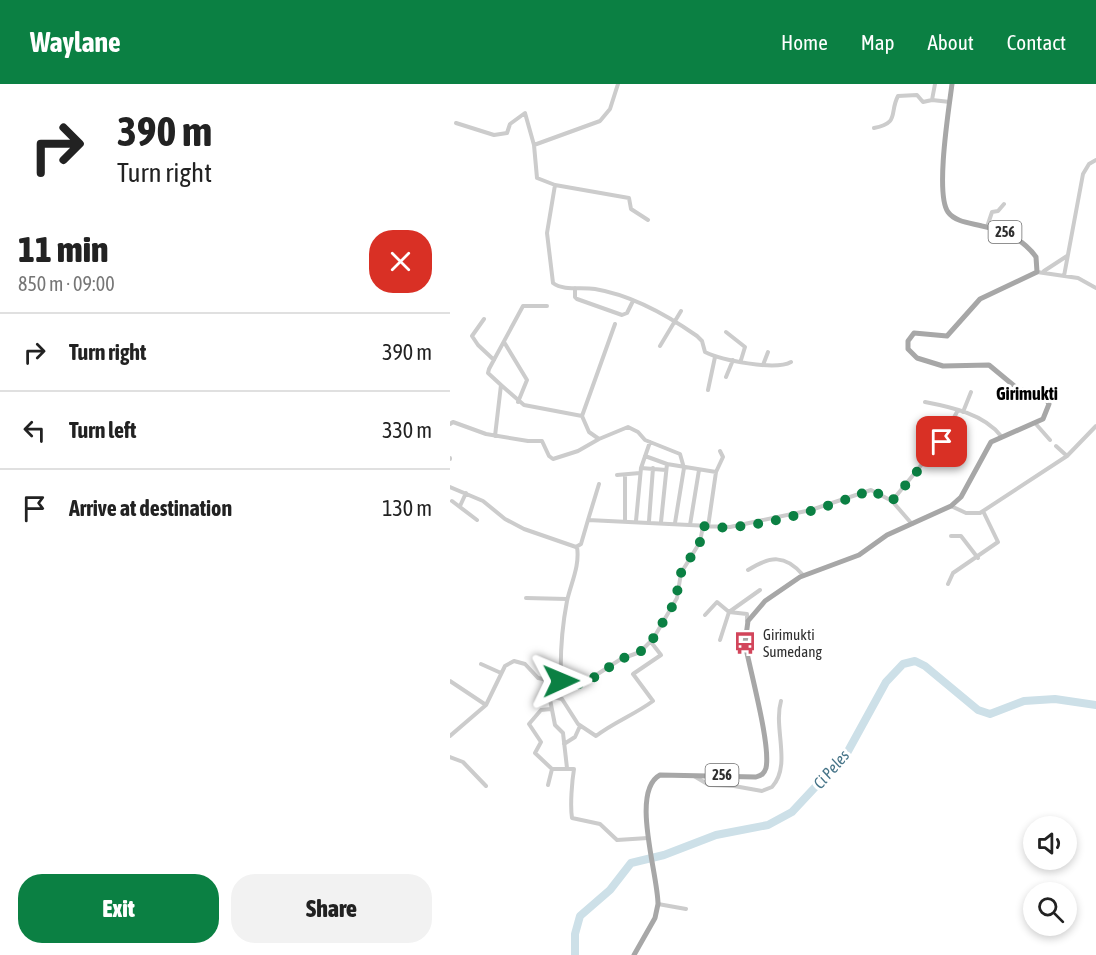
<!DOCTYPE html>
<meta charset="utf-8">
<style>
:root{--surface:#fff;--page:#f2f2f2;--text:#222;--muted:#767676;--line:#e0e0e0;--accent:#0b8043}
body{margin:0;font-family:"Asap Condensed",sans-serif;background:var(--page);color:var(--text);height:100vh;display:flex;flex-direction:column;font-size:22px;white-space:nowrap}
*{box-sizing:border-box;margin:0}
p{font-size:20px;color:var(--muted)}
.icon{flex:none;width:33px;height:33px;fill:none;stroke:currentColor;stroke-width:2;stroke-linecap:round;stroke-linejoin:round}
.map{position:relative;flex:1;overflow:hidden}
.details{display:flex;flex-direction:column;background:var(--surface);width:450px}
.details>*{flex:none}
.banner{background:#fff;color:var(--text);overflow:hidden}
.controls{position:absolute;left:573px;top:732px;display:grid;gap:12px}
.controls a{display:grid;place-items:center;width:54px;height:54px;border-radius:50%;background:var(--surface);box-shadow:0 3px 9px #0003;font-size:30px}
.pin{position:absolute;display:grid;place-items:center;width:51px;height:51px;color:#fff;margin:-26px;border-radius:12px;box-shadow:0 3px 9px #0006}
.me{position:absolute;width:66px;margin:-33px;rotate:89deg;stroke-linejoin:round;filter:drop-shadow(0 0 4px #0008)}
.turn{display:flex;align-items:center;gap:21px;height:126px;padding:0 18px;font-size:27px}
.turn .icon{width:78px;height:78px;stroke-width:2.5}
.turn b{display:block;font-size:42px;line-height:51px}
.round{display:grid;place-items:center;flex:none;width:63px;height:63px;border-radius:24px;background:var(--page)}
.head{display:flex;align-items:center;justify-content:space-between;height:102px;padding:0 18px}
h1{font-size:36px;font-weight:800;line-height:45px}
.action{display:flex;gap:12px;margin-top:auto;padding:12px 18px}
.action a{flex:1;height:69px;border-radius:24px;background:var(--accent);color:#fff;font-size:24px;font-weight:800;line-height:69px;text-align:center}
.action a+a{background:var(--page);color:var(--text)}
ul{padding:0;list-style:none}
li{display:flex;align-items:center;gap:18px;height:78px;padding:0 18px;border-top:2px solid var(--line)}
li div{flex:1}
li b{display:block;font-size:22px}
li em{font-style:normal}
header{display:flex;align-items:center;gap:36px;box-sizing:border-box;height:84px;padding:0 30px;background:var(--accent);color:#fff}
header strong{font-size:28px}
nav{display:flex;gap:33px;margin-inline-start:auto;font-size:21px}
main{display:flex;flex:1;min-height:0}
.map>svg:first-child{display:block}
</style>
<header>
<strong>Waylane</strong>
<nav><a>Home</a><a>Map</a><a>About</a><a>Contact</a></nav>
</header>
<main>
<section class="details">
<div class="banner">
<div class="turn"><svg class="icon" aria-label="right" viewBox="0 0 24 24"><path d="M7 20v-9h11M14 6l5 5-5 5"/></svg><div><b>390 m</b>Turn right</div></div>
</div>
<div class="head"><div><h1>11 min</h1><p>850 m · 09:00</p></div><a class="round" style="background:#d93025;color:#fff"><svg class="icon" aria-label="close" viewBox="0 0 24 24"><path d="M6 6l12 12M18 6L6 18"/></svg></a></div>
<ul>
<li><svg class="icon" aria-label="right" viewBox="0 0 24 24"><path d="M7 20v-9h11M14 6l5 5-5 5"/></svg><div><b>Turn right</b></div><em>390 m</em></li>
<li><svg class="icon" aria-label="left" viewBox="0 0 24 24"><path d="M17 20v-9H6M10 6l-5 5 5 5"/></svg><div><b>Turn left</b></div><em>330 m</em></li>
<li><svg class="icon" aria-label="arrive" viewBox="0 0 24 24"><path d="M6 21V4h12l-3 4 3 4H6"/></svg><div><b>Arrive at destination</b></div><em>130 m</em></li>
</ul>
<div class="action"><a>Exit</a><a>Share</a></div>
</section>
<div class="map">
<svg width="646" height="871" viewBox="0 0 646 871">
<rect width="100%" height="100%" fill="#fff"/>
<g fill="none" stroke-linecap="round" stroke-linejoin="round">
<path stroke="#cde0e8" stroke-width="8" d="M125,871V850L130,832L160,806L181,779L214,771L266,751L318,741L342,728L397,669L436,598L453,580L465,577L475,582L528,626L540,630L574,617L605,615L646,621"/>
<path stroke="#ccc" stroke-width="4" d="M168,0L160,25L150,37L84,61L87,94L105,101L97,149L103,199C113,207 132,203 145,205C181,211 217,231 247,252L252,257L255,268C271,276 325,287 341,278
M482,16L485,0
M6,39L44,51L57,49L60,40L75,29L84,61
M424,44C450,39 439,29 448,12L467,11L473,18L482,16L500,18
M105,101L179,114L181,125L198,136
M537,143L542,128L548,127L554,120
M594,187L617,172
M587,188L628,194L646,204
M614,192L633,90L639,80L646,76
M125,204V213L127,215L172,231L177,229L183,217
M34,235L22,252L28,261L44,276
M165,240L132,332L139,348L149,355L178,343L188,348L195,356L230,370L234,384L225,439
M276,248L295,263L291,276
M54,258L77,296L68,318
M210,262L231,227
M313,281L318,268
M276,293L283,276
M51,301L74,321L132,332
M258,306L265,273
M475,318C501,323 534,330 551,352
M513,328L521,308
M585,339L600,356
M0,340L3,338L36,350L78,357H92L99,372L103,375L128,367L149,355
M45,352L51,301L38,289L39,285L73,222H97
M606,362L617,372
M195,372L217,380
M0,375V374
M191,384L216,386
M167,391L190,389
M0,403L33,417L55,435L74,445L126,463L131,460L138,436L280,443L361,426L421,406L442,417L462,440
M2,417L27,436
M442,417L477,374L486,367L508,326
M10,422L16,409
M501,422L516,429H530L617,372L646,342
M138,436L149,400
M175,437V391
M186,437L191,384L200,358
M199,437L203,384
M211,438L217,380L266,388
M240,441L249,386
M258,443L266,388L273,373L270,367
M501,452H511L528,474
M298,486C320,472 335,470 353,491
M498,500L503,489L548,458L533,427
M76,514L117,515
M255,531L267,518L279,528L297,530V537
M270,556L279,528L310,506
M31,580L51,589
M96,595L105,641L113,649L117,684
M0,597L36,621
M111,597C110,570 112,543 117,517C121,499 130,482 127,463
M98,612L112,615L128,640L146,652C164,638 184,631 203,617L183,590L211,571L201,558
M0,652L36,621L55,582L64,577L75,580L88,594L129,602L171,575L190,568L203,555L227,514L231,489L250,458L253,442
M114,660L125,653L130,642
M0,673L13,678L36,702
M102,685H124C122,697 120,721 122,734L150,740L167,756L198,754
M244,692L259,701L284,702L312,707L322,703C342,681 323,644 331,617
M98,701L102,685L85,669L91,658L79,640L91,626L101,625
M208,820L236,825"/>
<path stroke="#a7a7a7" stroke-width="5" d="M184,871L205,834L208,820C208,790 180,707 210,691L306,693C312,691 314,690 316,684C321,661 300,587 295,559L298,537L315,517L350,493L409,471L437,451L501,422L511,413L541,358L593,335L599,320L594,311L568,305L539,281L493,282L467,274L458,265V257L464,249L497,252L530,215L587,188L586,173C573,155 553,146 532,142C521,139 505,138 498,128C485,110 499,24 502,0"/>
</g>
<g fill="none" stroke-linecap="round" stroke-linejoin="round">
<path stroke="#0b8043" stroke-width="10" stroke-dasharray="0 18" d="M111,597L133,601L171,575L190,568L201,558L225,518L231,489L250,458L253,442C297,450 379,423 421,406L442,417L492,358"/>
</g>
<defs>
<g id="bus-bare" transform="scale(1.8)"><path d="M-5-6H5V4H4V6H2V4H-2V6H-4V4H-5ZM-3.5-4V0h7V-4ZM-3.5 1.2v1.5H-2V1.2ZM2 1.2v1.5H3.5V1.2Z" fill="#d2455b" stroke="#fff" stroke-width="2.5" paint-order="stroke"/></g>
</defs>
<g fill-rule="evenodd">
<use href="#bus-bare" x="295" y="559"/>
</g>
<g text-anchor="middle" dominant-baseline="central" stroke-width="6" stroke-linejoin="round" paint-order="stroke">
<g fill="#fff" stroke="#6d6d6d" stroke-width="1.5">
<rect x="538.5" y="137" width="33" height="22" rx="4.5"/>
<rect x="255.5" y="680" width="33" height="22" rx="4.5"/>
</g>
<g font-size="14" font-weight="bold" fill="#2f2f2f">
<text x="555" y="148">256</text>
<text x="272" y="691">256</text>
</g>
<g font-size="15" fill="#2f2f2f" stroke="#fff" text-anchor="start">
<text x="313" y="550">Girimukti<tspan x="313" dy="17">Sumedang</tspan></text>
</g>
<g font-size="16" font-style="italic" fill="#467488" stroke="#fff">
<text transform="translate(381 685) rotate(-49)">Ci Peles</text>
</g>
<g font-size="18" font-weight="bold" fill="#000" stroke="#fff">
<text x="577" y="309">Girimukti</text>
</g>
</g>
</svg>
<div class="controls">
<a><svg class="icon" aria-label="sound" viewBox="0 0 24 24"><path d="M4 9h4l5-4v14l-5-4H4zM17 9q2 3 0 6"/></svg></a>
<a><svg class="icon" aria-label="search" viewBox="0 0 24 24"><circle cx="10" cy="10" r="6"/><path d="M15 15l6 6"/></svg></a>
</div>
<div class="pin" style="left:492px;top:358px;background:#d93025"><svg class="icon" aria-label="arrive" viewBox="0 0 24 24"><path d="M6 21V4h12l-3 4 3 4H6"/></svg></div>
<svg class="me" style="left:111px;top:597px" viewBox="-20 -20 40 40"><path d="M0-17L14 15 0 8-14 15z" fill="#0b8043" stroke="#fff" stroke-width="4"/></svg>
</div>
</main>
